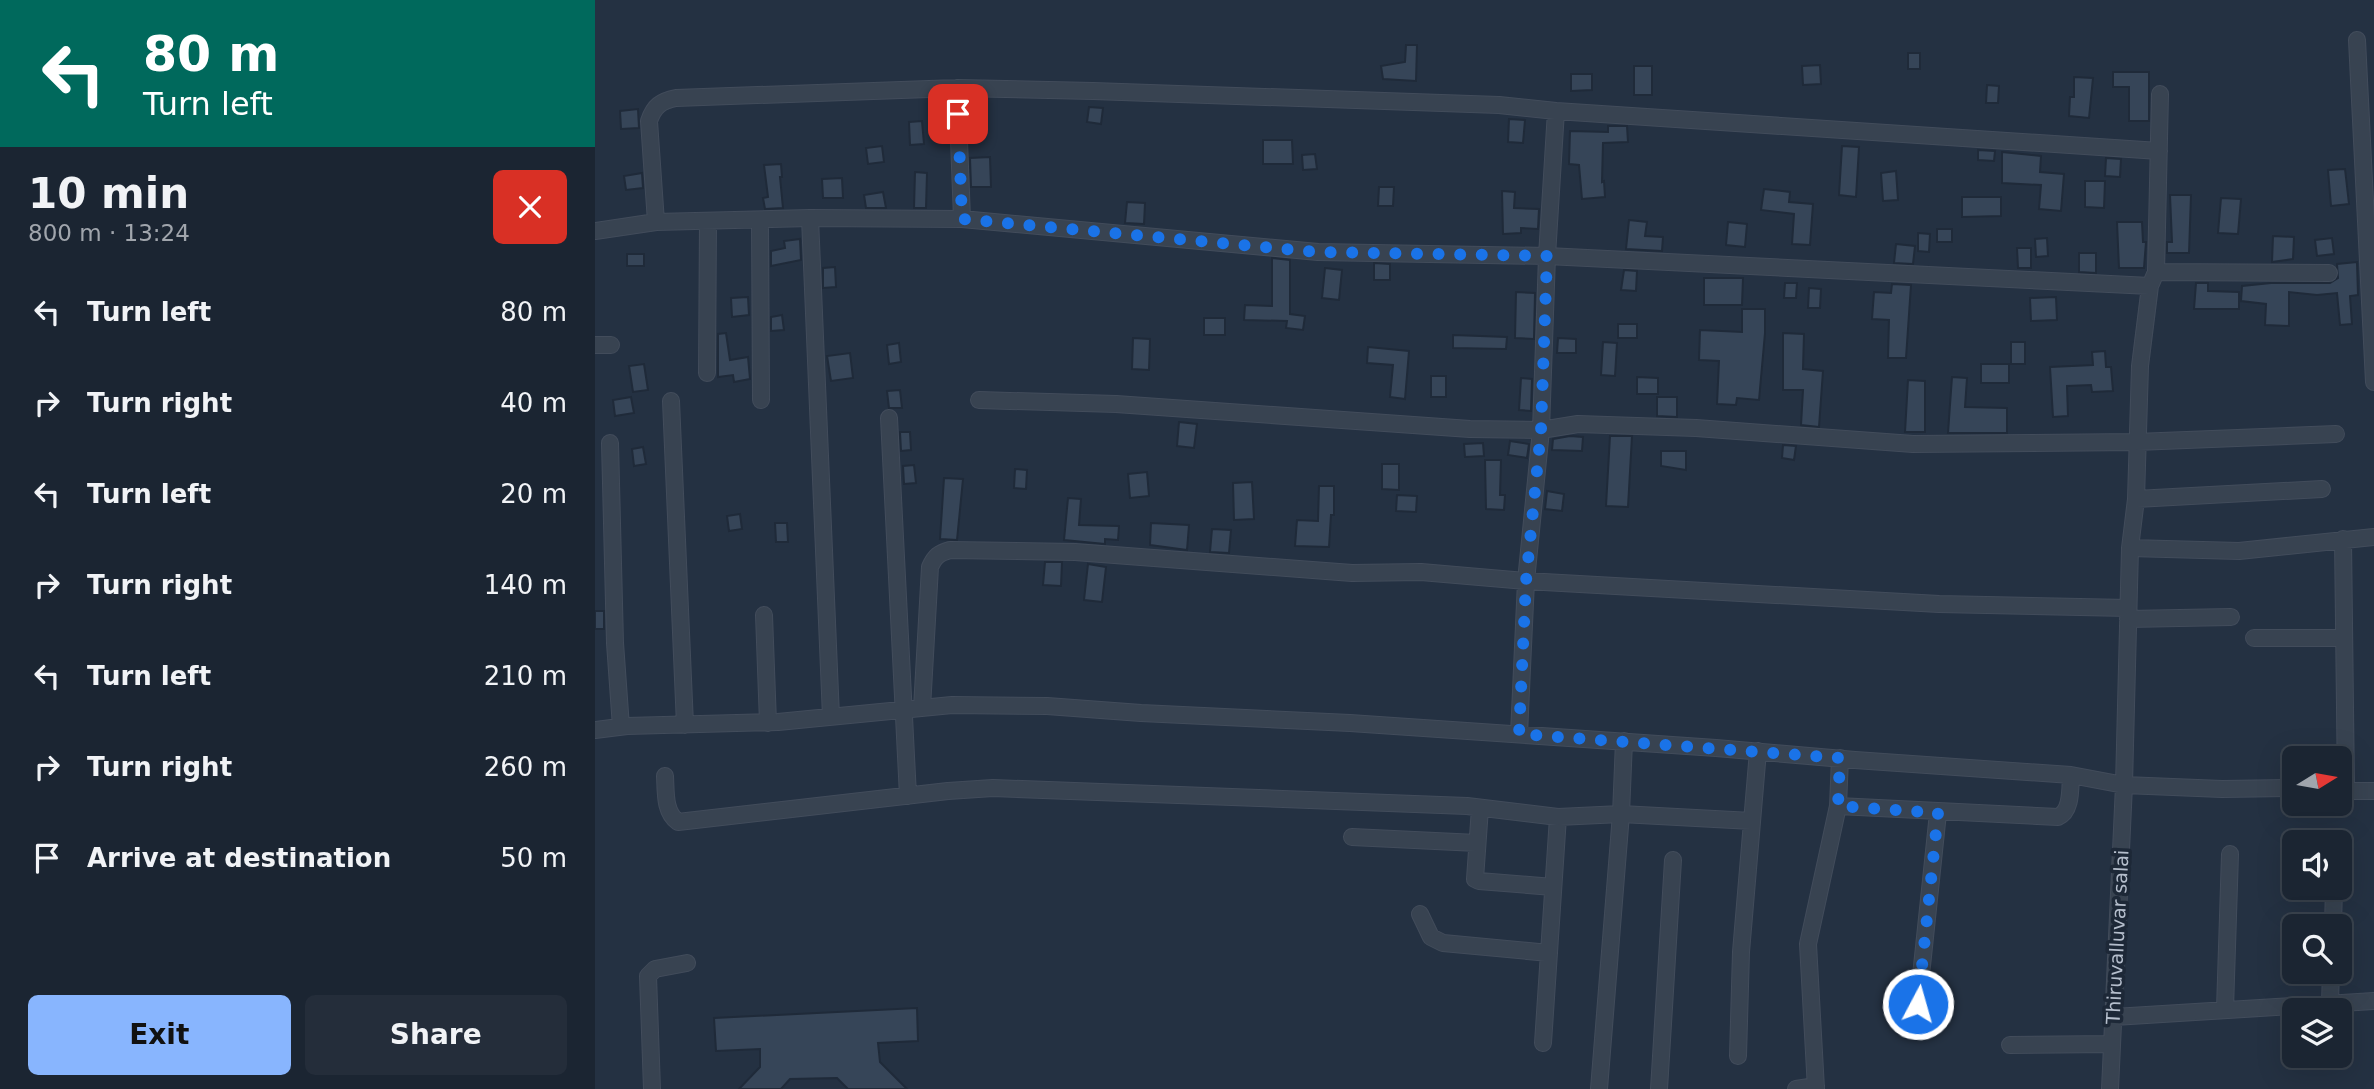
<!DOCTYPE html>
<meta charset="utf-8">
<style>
:root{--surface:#1b2532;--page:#242d3a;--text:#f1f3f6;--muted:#a0a5ac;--line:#39424d;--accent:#88b5fe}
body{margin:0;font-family:"DejaVu Sans",sans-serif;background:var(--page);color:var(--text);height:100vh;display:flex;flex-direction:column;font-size:26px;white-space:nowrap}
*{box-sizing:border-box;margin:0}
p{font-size:23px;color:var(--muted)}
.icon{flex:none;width:38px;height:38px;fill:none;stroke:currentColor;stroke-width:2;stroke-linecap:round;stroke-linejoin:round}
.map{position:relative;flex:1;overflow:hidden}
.drawer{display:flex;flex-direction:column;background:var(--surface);width:595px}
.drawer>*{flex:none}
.hud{background:#00695c;color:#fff;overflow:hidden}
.needle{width:46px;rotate:79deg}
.fabs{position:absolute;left:1687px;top:746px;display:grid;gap:14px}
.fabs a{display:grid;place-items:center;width:70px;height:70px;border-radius:10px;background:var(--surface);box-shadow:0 7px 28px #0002,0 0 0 2px var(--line);font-size:35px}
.pin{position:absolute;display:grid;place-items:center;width:60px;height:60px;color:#fff;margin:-30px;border-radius:14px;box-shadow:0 4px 10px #0006}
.me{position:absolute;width:77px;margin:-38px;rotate:6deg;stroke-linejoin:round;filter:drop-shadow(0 0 5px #0008)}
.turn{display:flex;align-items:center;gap:24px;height:147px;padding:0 28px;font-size:32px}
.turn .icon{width:91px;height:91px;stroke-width:2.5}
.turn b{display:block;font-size:49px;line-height:60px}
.round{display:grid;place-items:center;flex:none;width:74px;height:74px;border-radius:10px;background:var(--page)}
.headline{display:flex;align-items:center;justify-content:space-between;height:119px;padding:0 28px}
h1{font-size:42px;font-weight:800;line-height:52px}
.action{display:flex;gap:14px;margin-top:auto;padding:14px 28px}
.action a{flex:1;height:80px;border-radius:10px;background:var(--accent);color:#111;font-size:28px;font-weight:800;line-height:80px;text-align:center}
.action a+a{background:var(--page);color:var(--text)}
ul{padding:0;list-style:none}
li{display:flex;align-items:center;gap:21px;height:91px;padding:0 28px}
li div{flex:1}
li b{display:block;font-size:26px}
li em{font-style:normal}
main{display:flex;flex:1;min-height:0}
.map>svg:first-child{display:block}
</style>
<main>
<section class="drawer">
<div class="hud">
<div class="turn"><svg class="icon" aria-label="left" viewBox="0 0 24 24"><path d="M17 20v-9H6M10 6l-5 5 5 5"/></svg><div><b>80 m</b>Turn left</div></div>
</div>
<div class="headline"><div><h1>10 min</h1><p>800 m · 13:24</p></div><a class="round" style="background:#d93025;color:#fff"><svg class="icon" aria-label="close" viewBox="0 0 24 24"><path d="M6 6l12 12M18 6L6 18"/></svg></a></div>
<ul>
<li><svg class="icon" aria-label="left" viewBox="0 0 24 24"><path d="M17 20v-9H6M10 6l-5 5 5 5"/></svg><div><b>Turn left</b></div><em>80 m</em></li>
<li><svg class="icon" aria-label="right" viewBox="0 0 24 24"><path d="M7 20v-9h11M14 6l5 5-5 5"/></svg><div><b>Turn right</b></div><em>40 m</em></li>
<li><svg class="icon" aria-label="left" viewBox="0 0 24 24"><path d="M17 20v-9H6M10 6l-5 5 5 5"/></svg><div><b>Turn left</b></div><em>20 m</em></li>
<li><svg class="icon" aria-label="right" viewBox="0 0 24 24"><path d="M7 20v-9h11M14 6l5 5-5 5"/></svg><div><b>Turn right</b></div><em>140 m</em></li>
<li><svg class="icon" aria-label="left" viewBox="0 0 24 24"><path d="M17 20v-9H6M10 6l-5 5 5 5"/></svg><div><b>Turn left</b></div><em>210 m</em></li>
<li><svg class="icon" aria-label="right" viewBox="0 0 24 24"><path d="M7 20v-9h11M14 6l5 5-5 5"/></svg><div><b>Turn right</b></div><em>260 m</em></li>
<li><svg class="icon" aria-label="arrive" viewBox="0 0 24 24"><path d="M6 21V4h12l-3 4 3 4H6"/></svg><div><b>Arrive at destination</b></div><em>50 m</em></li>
</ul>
<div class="action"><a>Exit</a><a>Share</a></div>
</section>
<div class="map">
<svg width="1779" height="1089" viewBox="0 0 1779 1089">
<rect width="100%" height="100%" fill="#243142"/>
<path fill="#364558" stroke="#1f2a39" stroke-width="2" d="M811,45H822L821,81L788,79L786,66L810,62Z
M1313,53H1325V69H1313Z
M1225,65L1226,84L1208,85L1207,66Z
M1039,66H1057V95H1039Z
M1518,72H1554V121H1534V87H1518Z
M976,74H997V90L976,91Z
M1479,77L1498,78L1494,118L1474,116L1475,97H1479Z
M1392,85L1404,86L1403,103H1391Z
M494,107L508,108L506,124L492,122Z
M43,109L44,128L26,129L25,111Z
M373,113H385V136L374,135Z
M914,119L930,120L928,143L913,142Z
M327,121L329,144L315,145L314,122Z
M1013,126H1032L1033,142L1008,143L1007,182L1009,181L1010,197L987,199L984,165L974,164L975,131L1013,132Z
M668,140H697L698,164H668Z
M287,146L289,162L273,164L271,148Z
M1247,146L1264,147L1261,197L1244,195Z
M1383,150L1400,151L1399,161L1383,160Z
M1407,152L1446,156L1445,172L1469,174L1466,211L1444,209L1446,185L1407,183Z
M720,154L722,169L708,170L707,155Z
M395,157L396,187H376L375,158Z
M1511,158L1526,159L1525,177L1510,176Z
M186,164L187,177H185L188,208L170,209L168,198L173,197L169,165Z
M1750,169L1754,204L1736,206L1733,170Z
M1301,171L1303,200L1288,201L1286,173Z
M320,172L332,173L331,208H319Z
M47,173L48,188L31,190L29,176Z
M247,178L248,198H228L227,179Z
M1490,181H1510L1509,208L1490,207Z
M784,187H799L798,206H783Z
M1169,189L1195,192L1194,202L1218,204L1215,245L1197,244L1199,214L1166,210Z
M907,191L920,192L919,208L944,209L943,229L926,228V233L908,234Z
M288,192L291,208H271L269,195Z
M1575,195H1596L1594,253H1572V242H1577Z
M1367,197H1406V216L1367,217Z
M1626,198L1646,199L1643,234L1623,233Z
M532,202L550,203L549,224L530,223Z
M1034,220L1052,222L1050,236L1068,237L1067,251L1031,249Z
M1133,222L1152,224L1150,247L1131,245Z
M1522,222H1547L1548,242H1551L1549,268H1524Z
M1342,229H1357V242H1342Z
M1323,233L1335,234L1334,252L1323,251Z
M1678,236L1699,237L1698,259L1677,262Z
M1452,238L1453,256L1441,257L1440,239Z
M1737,238L1739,254L1722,256L1720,240Z
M205,239L206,260L176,266V251L190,248L189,241Z
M1301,244L1320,246L1318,264L1299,263Z
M1422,248H1436V268H1423Z
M1484,253H1501V273L1484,272Z
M32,254H49V266H32Z
M677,258L695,260V314L710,316L708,330L691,328L692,321L649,320L650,305L677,306Z
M1762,262L1763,295L1755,296L1757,324L1745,325L1742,293L1722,295L1694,292V326L1670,325L1671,304L1646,301L1647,286L1676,283H1735L1743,278L1742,264Z
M779,263L795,264V280H779Z
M240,267L241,287L228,288V268Z
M730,268L747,270L744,300L727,298Z
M1029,270L1042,271L1041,291L1026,290Z
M1109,278H1148L1147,305H1109Z
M1190,283H1202L1201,298H1189Z
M1601,283H1613V291L1644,292V309H1599Z
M1297,284L1316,285L1311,358H1293L1294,320L1277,319L1279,292L1296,293Z
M1214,288L1226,289L1225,308H1213Z
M921,292L940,293L939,339L920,338Z
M153,297L154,315L137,317L136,298Z
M1461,297L1462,320L1436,321L1435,298Z
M1147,309H1170V333L1164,400L1142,398L1141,405L1122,404L1124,361L1104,360L1105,330L1147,332Z
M187,315L189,330L176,331V317Z
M609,318H630V335H609Z
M1023,324H1042V338H1023Z
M131,333L135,360L153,357L155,379L139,382L138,375L123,377V334Z
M1188,333L1209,334L1208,369L1228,371L1224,427L1206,425L1208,390H1188Z
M858,335L912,337L911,349L858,348Z
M538,338L555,339L554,370L537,369Z
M963,338L981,339V353H962Z
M1008,342L1022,343L1020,376L1006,375Z
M1416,342H1430V364H1416Z
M304,343L306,362L294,364L292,345Z
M773,347L814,351L810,399L795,397L798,365L772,363Z
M1510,351L1511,367H1516L1518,391L1497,392L1496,385L1472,386L1473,416L1458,417L1455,367L1498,365L1497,352Z
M255,353L258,378L236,381L232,356Z
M49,364L53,390L38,392L34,366Z
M1386,364H1414V383H1386Z
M836,376H851V397H836Z
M1042,377L1063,378V394H1042Z
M1357,377L1372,378L1370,407L1412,408V433H1353Z
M926,378L937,379L936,411L924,410Z
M1313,380L1330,381V432H1310Z
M305,390L307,408H294L292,391Z
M36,397L39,413L20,416L18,400Z
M1062,397H1082V417L1062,416Z
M584,422L602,424L599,448L582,446Z
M305,432H315L316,450L306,451Z
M975,436L988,437L987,451L957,450L958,439Z
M1015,436H1037L1033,507L1011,506Z
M915,441L934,444L932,458L913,455Z
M888,443L889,456L870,457L869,444Z
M1188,445L1201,446L1199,460L1187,458Z
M48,447L51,464L39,466L37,449Z
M1066,451H1091V470L1066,466Z
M890,460H906L905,495H910L909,510L891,509Z
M787,464H804V490L787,489Z
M319,465L321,483L309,484L308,466Z
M420,469L432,470L431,489L419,488Z
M552,472L554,496L535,498L533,474Z
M349,478L368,479L362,540L345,539Z
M657,482L659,519L639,520L638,483Z
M724,486H739V515H736L734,547L700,546L702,520L723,521Z
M952,491L969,494L967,511L950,509Z
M802,495L822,496L821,512L801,511Z
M473,498L486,499L484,525L524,526L523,540L510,539V544L469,540Z
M145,514L147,529L134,531L132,516Z
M180,523H192L193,542H181Z
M556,523L594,525L592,550L555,545Z
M617,529L636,530L634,553L615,552Z
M450,562H467L466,586L448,585Z
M493,564L511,567L507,602L489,600Z
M0,611H9V629H0Z
M322,1008L323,1041L283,1043L285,1062L312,1089H253L242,1078L195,1079L186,1089H144L165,1067V1049L121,1051L119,1018Z"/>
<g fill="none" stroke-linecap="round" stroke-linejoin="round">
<g stroke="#424c5b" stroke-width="18">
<path id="minor" d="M1762,40L1779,382
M362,88L367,219
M215,218L367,219L723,252L952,256L1555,286
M165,221L166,400
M61,222L54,121C59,106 66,101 81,98L362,88L498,91L904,105L961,111L1564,151
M0,231L61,222L215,218L236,717
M1561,272L1734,273
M0,345H16
M112,373L113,221
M384,400L521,404L875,429L946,430L983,424L1101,428L1318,444L1541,442L1741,434
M76,401L90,725
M294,418L313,796
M15,443L20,643L26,727
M1541,499L1727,489
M1748,539L1751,791
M1535,548L1644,551L1779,537
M169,615L173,723
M1533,619L1636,617
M1659,638H1749
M327,708L335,567C340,556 344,553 355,550L480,552L757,573L826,572L931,581L1344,604L1533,608
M0,730L32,726L183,722L357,705L452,706L546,713L755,723L1121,748L1260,760L1476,775L1529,785L1627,789L1699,788
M924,734L931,581L946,430L952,256L961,111
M70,776C71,792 69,812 83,822L353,791L398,788L872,806L963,817L1026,814L1157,821
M1745,791H1779
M1243,806L1463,817C1477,811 1475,788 1476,775
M885,808L880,879L884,881L958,887
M757,837L882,843
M825,914L836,937L848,943L954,953
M1738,926L1739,887
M1735,1002L1736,971
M1323,1004L1343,813
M1630,1009L1635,854
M1519,1017L1779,1001
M948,1043L963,817
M1415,1045L1517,1044
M1143,1056L1146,952L1163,751
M57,1089L53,976L60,969L92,963
M1004,1089L1026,814L1029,741
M1064,1089L1078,860
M1201,1089L1221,1086
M1221,1089L1213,944L1243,806L1245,758
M1515,1089L1529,785L1535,548L1541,499L1545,366L1555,286L1561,272L1565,94"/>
</g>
<use href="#minor" stroke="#384351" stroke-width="16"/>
</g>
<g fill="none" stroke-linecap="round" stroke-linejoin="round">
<path stroke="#1a73e8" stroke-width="12" stroke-dasharray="0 21.6" d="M363,114L367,219L723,252L952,256L946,430L931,581L924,734L1245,758L1243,806L1343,813L1323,1004"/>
</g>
<g text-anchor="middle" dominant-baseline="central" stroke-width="7" stroke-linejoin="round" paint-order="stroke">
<g font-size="19" fill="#b5becc" stroke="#1d2837">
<text transform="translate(1522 937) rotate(-87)">Thiruvalluvar salai</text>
</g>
</g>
</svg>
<div class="fabs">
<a><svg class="needle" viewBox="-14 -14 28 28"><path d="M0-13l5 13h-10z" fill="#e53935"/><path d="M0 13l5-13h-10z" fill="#a0a5ac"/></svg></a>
<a><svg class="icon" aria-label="sound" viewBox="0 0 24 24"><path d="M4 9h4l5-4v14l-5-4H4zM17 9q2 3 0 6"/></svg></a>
<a><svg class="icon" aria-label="search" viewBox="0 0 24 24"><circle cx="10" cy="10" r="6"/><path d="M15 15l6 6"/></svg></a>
<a><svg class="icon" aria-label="layers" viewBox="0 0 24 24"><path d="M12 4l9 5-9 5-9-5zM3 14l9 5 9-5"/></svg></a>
</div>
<div class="pin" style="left:363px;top:114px;background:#d93025"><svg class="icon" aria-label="arrive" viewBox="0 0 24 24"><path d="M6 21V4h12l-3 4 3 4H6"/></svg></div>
<svg class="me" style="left:1323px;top:1004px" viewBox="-20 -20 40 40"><circle r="17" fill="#1a73e8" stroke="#fff" stroke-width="3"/><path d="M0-11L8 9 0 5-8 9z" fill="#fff"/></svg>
</div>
</main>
